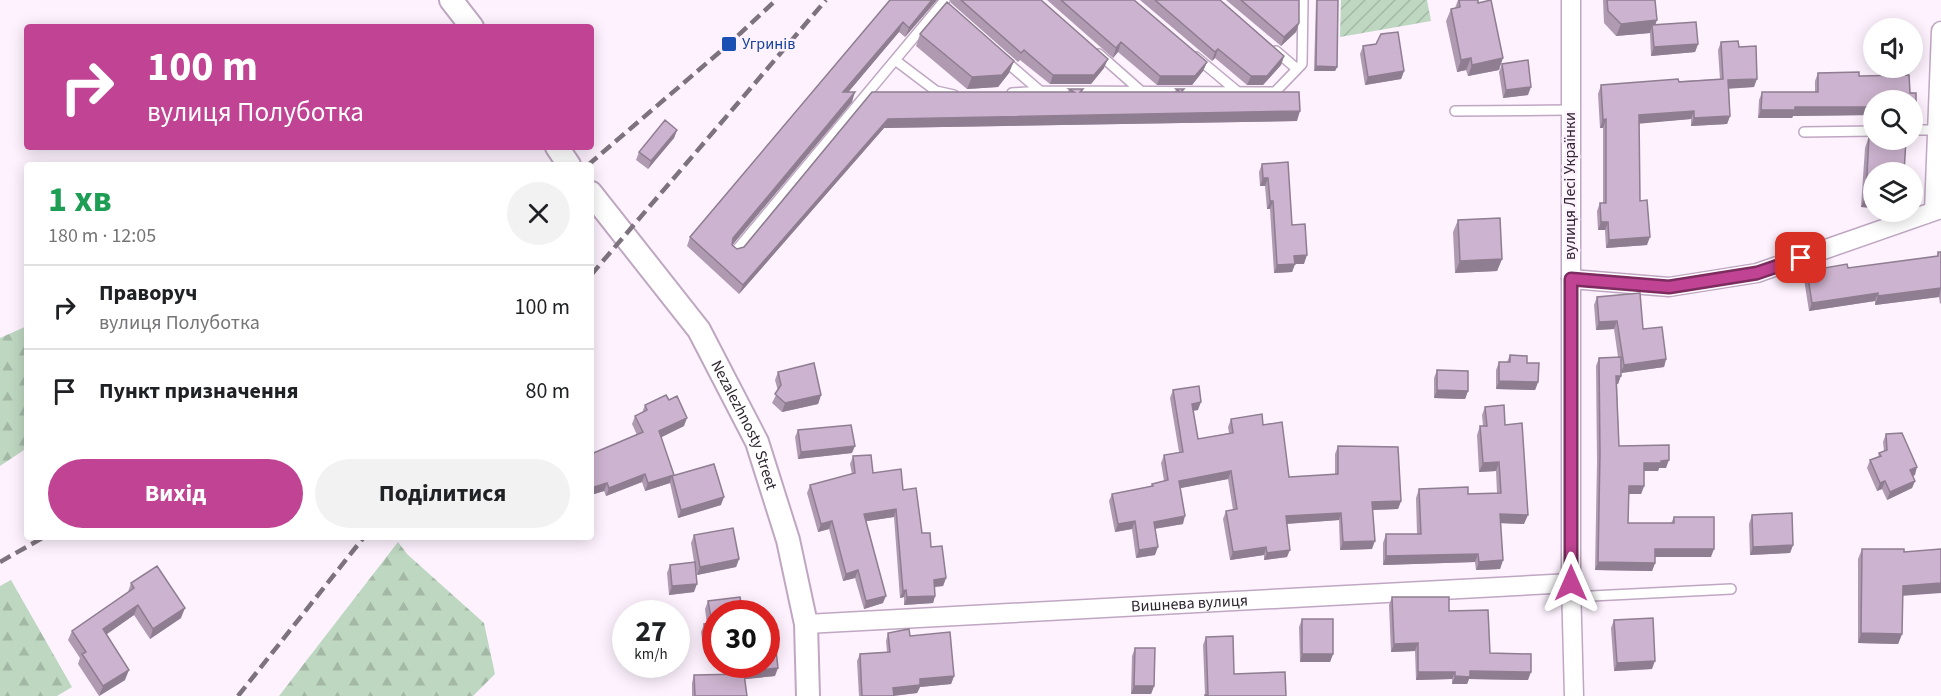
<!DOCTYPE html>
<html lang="uk">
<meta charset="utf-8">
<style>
:root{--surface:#fff;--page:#f2f2f2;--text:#202124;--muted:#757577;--line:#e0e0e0;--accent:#c04493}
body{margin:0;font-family:"Source Sans 3",sans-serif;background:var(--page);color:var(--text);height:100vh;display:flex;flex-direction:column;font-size:22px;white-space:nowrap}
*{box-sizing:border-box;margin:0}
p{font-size:20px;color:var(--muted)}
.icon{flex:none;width:33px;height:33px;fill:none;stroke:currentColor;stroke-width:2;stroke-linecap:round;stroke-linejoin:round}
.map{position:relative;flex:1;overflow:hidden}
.panel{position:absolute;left:24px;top:162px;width:570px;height:378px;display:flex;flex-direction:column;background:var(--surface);border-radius:6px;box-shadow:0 3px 15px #0003}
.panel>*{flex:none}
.guide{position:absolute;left:24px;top:24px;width:570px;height:126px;border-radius:6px;box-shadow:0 3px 15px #0003;background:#c04493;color:#fff;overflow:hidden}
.tools{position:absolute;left:1863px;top:18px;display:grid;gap:12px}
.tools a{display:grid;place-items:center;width:60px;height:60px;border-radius:50%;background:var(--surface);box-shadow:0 3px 15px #0003;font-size:30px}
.speed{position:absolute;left:612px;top:600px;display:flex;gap:12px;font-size:30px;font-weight:700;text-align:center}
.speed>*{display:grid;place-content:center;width:78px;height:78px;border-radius:50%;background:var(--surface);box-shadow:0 3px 15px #0003;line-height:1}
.speed small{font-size:15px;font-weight:400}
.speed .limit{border:9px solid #d22;background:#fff;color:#111}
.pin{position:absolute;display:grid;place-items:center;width:51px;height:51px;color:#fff;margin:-26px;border-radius:12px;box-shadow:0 3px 9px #0006}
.me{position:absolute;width:66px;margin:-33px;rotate:0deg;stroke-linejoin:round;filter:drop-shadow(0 0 4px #0008)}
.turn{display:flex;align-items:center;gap:21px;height:126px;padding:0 24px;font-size:27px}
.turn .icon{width:78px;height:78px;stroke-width:2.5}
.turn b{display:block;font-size:42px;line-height:51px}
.round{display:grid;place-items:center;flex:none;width:63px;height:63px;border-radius:32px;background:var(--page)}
.summary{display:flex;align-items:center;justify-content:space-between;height:102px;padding:0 24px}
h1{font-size:36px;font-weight:700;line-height:45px;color:#1e9e55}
.cta{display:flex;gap:12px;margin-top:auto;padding:12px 24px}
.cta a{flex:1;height:69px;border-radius:36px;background:var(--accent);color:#fff;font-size:24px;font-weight:700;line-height:69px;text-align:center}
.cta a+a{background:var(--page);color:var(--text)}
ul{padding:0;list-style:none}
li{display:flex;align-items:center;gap:18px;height:84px;padding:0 24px;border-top:2px solid var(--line)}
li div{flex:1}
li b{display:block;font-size:22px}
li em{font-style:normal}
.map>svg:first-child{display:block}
</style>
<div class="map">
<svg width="1941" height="696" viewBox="0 0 1941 696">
<defs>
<pattern id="forest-firs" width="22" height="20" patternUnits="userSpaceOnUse" patternTransform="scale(1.5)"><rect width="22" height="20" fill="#bed7c1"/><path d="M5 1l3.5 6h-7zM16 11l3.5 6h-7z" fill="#a4b8a6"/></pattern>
<pattern id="garden-furrows" width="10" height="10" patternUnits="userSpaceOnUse" patternTransform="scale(1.5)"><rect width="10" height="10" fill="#bed7c1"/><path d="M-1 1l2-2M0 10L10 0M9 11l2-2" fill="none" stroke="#a4b8a6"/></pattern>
</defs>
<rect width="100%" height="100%" fill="#fdf2fe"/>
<path fill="url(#forest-firs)" d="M27,326V448L0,466V338Z
M398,542L407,554L484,623L495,674L473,696H279Z
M11,580L72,687L57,696H0V586Z"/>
<path fill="url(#garden-furrows)" d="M1341,0H1427L1431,21L1340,37Z"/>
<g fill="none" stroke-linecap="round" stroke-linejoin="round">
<g stroke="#bfa7c2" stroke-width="12">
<path id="service" d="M1276,51L1297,69
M1099,54L1142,92
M1196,57L1238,92
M1003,59L1040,91
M895,60L936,91L954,95
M1012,93L1040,91L1275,92L1302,64L1303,0
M1455,111L1569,110
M1912,130H1937
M1804,132L1874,131
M735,252L945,0
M1572,597L1731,589"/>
</g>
<g stroke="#bfa7c2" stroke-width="21">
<g id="minor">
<path d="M1571,0V583L1574,696"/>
<path d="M1934,211L1941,31"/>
<path d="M1571,279L1669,287L1757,273L1941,209"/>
<path id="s1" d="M806,624L1571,583"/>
</g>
</g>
<g stroke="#bfa7c2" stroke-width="26">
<g id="tertiary">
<path d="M451,0L472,27"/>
<path d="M557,147L569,165"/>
<path id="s2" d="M591,193L699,330L757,442L788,540L806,624L808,696"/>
</g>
</g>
<use href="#service" stroke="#fff" stroke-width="9"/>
<use href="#minor" stroke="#fff" stroke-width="18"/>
<use href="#tertiary" stroke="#fff" stroke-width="22"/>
<path stroke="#7d737e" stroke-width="4.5" stroke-dasharray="12 6" stroke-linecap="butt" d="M588,165L729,44L776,0
M591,275L826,0
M0,562L44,537
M238,696L364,537"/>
</g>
<path fill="#af9ab2" d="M890,0H937L905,37L899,32L848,92L852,102L732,245L737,249L744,247L872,92H1068L1069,89H1083L1082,92H1175L1176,89L1183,92L1297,121L884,128L739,294L687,246L690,237Z
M950,0H1041L1104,68L1091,84H1050L1020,60L1018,62L951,3Z
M1047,0H1134L1207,62L1203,71L1192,85H1157L1118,52L1113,58Z
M1140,0H1220L1284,56L1281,65L1263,85H1247L1215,58L1212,61Z
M1226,0H1299V23L1296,32L1281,46Z
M1316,0H1338L1337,67L1335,71H1314Z
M1458,0H1478L1499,70L1468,76L1466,70L1457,72L1446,21L1451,9L1455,8Z
M1603,0H1655V25L1698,44L1695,52L1651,56L1650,33L1616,36L1604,23Z
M920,34L1009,73L998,87L967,89L916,46Z
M1721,42L1739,47L1754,87L1729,88L1730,116L1727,124L1691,126V119L1639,123L1640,201L1647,245L1606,248L1605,230H1598L1597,211L1600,203H1603V128H1600L1598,94L1601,85L1720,79L1718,50Z
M1363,46L1404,71L1401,79L1365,85L1360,54Z
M1502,64L1528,95L1503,98L1499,72Z
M1818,73L1859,76L1913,118L1874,100V118H1872V115L1793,116L1792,118H1758L1759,100L1762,92H1815V81Z
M677,130L674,138L648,169L636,160L639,152Z
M1869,136L1874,172V208L1861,207L1865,148Z
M1262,164L1292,225L1304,264H1295L1292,272L1274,273L1270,209H1267L1265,186H1260L1259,172Z
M1458,220L1502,259L1497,271L1455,273L1453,232Z
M1938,252H1941V303L1940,304L1939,297L1875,305V301L1809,311L1804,279L1807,271L1848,268L1937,256Z
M1597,297L1643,329L1666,359L1664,367L1621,373L1618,384H1617L1619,446L1666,468H1659L1658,471H1644V486L1641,494H1629L1628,523H1671L1674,517L1711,557H1655V563L1652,571L1595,570L1597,462L1596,366L1599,358L1618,357L1614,329L1596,330L1594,305Z
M1510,355L1527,363L1538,382L1535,390L1496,389V370L1499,362H1507Z
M1437,370L1468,391L1465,399L1434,398V378Z
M778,372L821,395L818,404L782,412L772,403L778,391L775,380Z
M1173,390L1198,410L1193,411L1198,439L1229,433L1228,427L1231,419L1263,425L1289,477L1335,474V454L1338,446L1401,501L1398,509L1373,510L1372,549L1340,550L1339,520L1287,524V557L1264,560V555L1230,560L1223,519L1226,511L1233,510L1228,479L1180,488L1183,524L1155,529V555L1136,558L1132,529L1115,532L1109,501L1112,494L1151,486L1152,484L1164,481L1161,463L1164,455L1179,452L1170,398Z
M645,405L684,426L661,437L673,476L721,505L678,518L670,483L645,491L642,482L606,496L604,491L591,495V454L637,435L632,424L635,416L642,413Z
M1485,407L1505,425L1524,524L1500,523L1503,560L1500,569L1476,570L1475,562L1383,565V543L1386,534H1417L1416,498L1419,489L1468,494L1497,493L1496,471L1479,472L1477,435L1480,426H1483L1482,415Z
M798,430L852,453L798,459L795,437Z
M1886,434L1915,475L1913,476L1915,481L1912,488L1887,500L1882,489L1877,491L1867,468L1870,460L1878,457L1879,453L1884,451L1883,442Z
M853,456L873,473L903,490L922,533L931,547L946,578L943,586L935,587V596L933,603L904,605V597L900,598L894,517L866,521L883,603L864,609L855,578L843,581L829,529L818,532L807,493L810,485L852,474L850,464Z
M1752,515L1793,545L1790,553L1750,555L1749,524Z
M694,535L739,559L736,567L697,575L695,564L694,592L669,595L667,573L670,565L694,562L691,543Z
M1862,549L1903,596L1902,634L1898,644L1858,643V559Z
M131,583L181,618L150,639L134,615L106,635L125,680L99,696L78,664L80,658L68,640L72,631L128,592Z
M1392,597L1449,611L1490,653L1528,680L1469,679L1467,684H1452V679L1416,680L1415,651L1391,652L1389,605Z
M708,601L716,614V651L704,653L701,632L704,624H707L705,609Z
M1302,619L1333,654L1330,662H1300L1299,627Z
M1614,620L1652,669L1614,671L1611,628Z
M888,633L910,636L954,676L951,684L920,687L917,693L894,696H859L857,661L860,654L887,652L886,641Z
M1206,637L1234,674L1286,696L1205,695L1203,645Z
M1135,648L1154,686L1151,694H1131L1132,656Z
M736,664H766L775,676L745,679L747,696H692V683L694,675H736Z"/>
<path fill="#8f7d91" d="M932,0H937L905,37L909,28Z
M1657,20L1653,32L1652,25L1650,33L1616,36L1621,24Z
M903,22L899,32L840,102L843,92Z
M1299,23L1296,32L1281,46L1284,37Z
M1121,42L1118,52L1113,58L1116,48Z
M1698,44L1695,52L1651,56L1654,47Z
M1218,49L1215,58L1212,61L1215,52Z
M1284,56L1281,65L1263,85H1247L1251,76Z
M1471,58L1466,70L1457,72L1461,60Z
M1503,58L1499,70L1468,76L1472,65Z
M1108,59L1104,68L1091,84H1050L1053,75Z
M1014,61L1009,73L998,87L967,89L972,77Z
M1207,62L1203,71L1192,85H1157L1160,76Z
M1316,66L1337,67L1335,71H1314Z
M1404,71L1401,79L1365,85L1368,77Z
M1757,79L1754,87L1725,89L1728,80Z
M1531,87L1528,95L1503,98L1506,90Z
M855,92L852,102L730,248L733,238Z
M1795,107H1874V110L1872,115L1793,116L1792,118H1758L1761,110Z
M1912,110H1916L1913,118H1912Z
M1300,111L1297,121L884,128L739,294L743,285L888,119Z
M1694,111L1691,119L1636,124L1639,115Z
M1730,116L1727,124L1691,126L1694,118Z
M1606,119L1603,128H1600L1603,120Z
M677,130L674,138L648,169L651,161Z
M1263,178H1268L1265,186H1260Z
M1866,195L1874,196V208L1861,207Z
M1270,201H1273L1270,209H1267Z
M1601,222H1608L1605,230H1598Z
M1650,237L1647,245L1606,248L1609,240Z
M1307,255L1304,264H1295L1292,272L1274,273L1277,265L1294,256Z
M1502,259L1497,271L1455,273L1460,261Z
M1941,288L1939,297L1875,305L1878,296Z
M1878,293L1875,301L1809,311L1812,303Z
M1617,321L1614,329L1596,330L1599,322Z
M1666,359L1664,367L1621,373L1624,365Z
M1616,376H1621L1618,384H1614Z
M1499,381L1538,382L1535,390L1496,389Z
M1437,390L1468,391L1465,399L1434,398Z
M821,395L818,404L782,412L785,403Z
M1201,402L1198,410L1189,411L1192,404Z
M687,418L684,426L656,440L659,431Z
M855,446L852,453L798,459L801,452Z
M1669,460L1666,468H1659L1658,471H1642L1644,463Z
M1499,462L1496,471L1479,472L1483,463Z
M1917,467L1915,475L1908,478L1910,470Z
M1231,471L1228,479L1176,489L1179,481Z
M645,474L642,482L606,496L609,488Z
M674,475L672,476L670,483L645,491L648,483Z
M1885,481L1882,489L1877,491L1880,483Z
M1915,481L1912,488L1887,500L1890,492Z
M607,483L604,491L591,495V488Z
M1629,486H1644L1641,494H1626Z
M724,497L721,505L678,518L681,510Z
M1401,501L1398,509L1370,510L1372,502Z
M896,509L894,517L861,522L864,514Z
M1341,513L1339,520L1283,524L1286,516Z
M1500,514L1528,515L1524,524L1497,523Z
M1185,516L1183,524L1152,529L1154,522Z
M832,521L829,529L818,532L821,524Z
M1135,521L1132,529L1115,532L1118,524Z
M1375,541L1372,549L1340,550L1343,542Z
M1793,545L1790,553L1750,555L1753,547Z
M1158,547L1155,555L1136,558L1139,550Z
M1266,547L1264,555L1230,560L1233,552Z
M1655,549H1714L1711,557H1652Z
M1290,550L1287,557L1264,560L1267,553Z
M1478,554L1475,562L1383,565L1386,556Z
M739,559L736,567L697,575L700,567Z
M1503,560L1500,569L1476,570L1479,562Z
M1598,562L1655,563L1652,571L1595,570Z
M858,570L855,578L843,581L846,574Z
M946,578L943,586L932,587L934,580Z
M1941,583V593L1900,596L1903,586Z
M697,584L694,592L669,595L672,586Z
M906,590L904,597L900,598L903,591Z
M886,596L883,603L864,609L866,601Z
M935,596L933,603L904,605L907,597Z
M138,605L134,615L99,639L103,629Z
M185,608L181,618L150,639L153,629Z
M1861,633L1902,634L1898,644L1858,643Z
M716,643V651L704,653L707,645Z
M1418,643L1415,651L1391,652L1394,644Z
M1302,654H1333L1330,662H1300Z
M1655,661L1652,669L1614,671L1617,663Z
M778,668L775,676L737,680L740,672Z
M129,670L125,680L99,696L103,686Z
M1470,671L1531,672L1528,680L1469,679L1467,684H1452L1455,676Z
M1418,672H1455L1452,679L1416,680Z
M954,676L951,684L920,687L917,693L890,696L893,688L920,679Z
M1134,686H1154L1151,694H1131Z"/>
<path fill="#ccb3cf" stroke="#8f7d91" stroke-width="1.5" d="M890,0H932L909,28L903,22L843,92H855L733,238L732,245L737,249L744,247L872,92H1074L1069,89H1083L1080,92H1180L1176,89H1184L1181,92H1299L1300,111L888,119L743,285L690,237Z
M961,0H1041L1108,59L1094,75H1053L1024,50L1021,53Z
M1061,0H1134L1207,62L1195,76H1160L1121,42L1116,48Z
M1155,0H1220L1284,56L1267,76H1251L1218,49L1215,52Z
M1241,0H1299V23L1284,37Z
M1317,0H1338L1337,67L1316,66Z
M1459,0H1478V3L1491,0L1503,58L1472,65L1471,58L1461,60L1451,9L1460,7Z
M1607,0H1655L1657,20L1621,24L1608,11Z
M947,2L1014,61L1002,75L972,77L920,34Z
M1696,22L1698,44L1654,47L1652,25Z
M1398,32L1404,71L1368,77L1363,46L1376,44L1381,34Z
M1738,41L1739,47L1756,46L1757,79L1728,80L1730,116L1694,118V111L1639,115L1640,201L1647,200L1650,237L1609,240L1608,222H1601L1600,203H1606V119L1603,120L1601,85L1678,79L1679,82L1723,79L1721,42Z
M1528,60L1531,87L1506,90L1502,64Z
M1859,72V76L1909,75L1910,93H1916V110H1912V100H1874V107H1795V110H1761L1762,92H1818V73Z
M665,120L677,130L651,161L639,152Z
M1869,136H1874V140H1906L1904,172H1874V196L1866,195Z
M1288,162L1292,225L1305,224L1307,255L1294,256L1295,264L1277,265L1273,201H1270L1268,178H1263L1262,164Z
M1500,218L1502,259L1460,261L1458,220Z
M1938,252H1941V288L1878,296V293L1812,303L1807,271L1847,264L1848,268L1938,256Z
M1640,293L1643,329L1662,327L1666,359L1624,365L1617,321L1599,322L1597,297Z
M1510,355L1527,356V363H1539L1538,382L1499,381V362H1510Z
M1621,357V376H1616L1619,446L1669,445V460L1661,461V463H1644V486H1629L1628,523H1674V517H1714V549H1655V563L1598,562L1600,454L1599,358Z
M814,363L821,395L785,403L775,394L781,385L778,372Z
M1437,370L1468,371V391L1437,390Z
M1199,386L1201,402L1192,404L1198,439L1233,433L1231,419L1262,414L1263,425L1282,422L1289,477L1338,474V446L1398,447L1401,501L1372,502L1375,541L1343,542L1341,513L1286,516L1290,550L1267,553L1266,547L1233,552L1226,511L1237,509L1231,471L1179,481L1185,516L1154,522L1158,547L1139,550L1135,521L1118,524L1112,494L1153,486L1152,484L1168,480L1164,455L1183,452L1173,390Z
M666,395L669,400L677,396L687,418L659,431L674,475L648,483L645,474L609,488L607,483L591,488V454L643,432L635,416L647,410L645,405Z
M1504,405L1505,425L1522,423L1528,515L1500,514L1503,560L1479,562L1478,554L1386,556V534H1421L1419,489L1468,487V494L1501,493L1499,462L1483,463L1480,426H1487L1485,407Z
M851,425L855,446L801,452L798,430Z
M1902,433L1917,467L1910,470L1915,481L1890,492L1885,481L1880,483L1870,460L1881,456L1879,453L1887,450L1886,434Z
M871,455L873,473L901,469L903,490L916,488L922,533H930L931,547L942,546L946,578L934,580L935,596L907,597L906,590L903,591L896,509L864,514L886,596L866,601L858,570L846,574L832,521L821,524L810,485L855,473L853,456Z
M714,464L724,497L681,510L672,476Z
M1792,513L1793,545L1753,547L1752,515Z
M733,528L739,559L700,567L694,535Z
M1862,549H1904V552L1941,549V583L1903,586L1902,634L1861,633Z
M695,562L697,584L672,586L670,565Z
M157,566L185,608L153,629L138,605L103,629L129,670L103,686L82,654L86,652L72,631L134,588L131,583Z
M740,597L743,614H716V643L707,645L704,624L712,623L708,601Z
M1392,597H1449V611L1488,610L1490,653L1531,654V672L1470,671V677L1455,676V672H1418V643L1394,644Z
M1653,618L1655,661L1617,663L1614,620Z
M1302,619H1333V654H1302Z
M909,629L910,636L950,632L954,676L920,679V685L893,688L894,696H862L860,654L890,652L888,633Z
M1233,636L1234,674L1285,672L1286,696H1205V695H1208L1206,637Z
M1135,648H1155L1154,686H1134Z
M776,650L778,668L740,672L739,664H766V651Z
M744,674L747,696H695L694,675Z"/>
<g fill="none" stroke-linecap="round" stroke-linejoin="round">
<g stroke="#7d2c60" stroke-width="15">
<path id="route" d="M1571,583V279L1669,287L1757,273L1801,258"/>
</g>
<use href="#route" stroke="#c04493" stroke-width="10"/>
</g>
<rect fill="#1a4fb4" stroke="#fdf2fe" stroke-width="2" x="721" y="36" width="16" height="16" rx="3"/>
<g text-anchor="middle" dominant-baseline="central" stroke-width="5" stroke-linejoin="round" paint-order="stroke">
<g font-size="16" fill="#164399" stroke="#fdf2fe" text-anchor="start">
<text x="742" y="44">Угринів</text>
</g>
<g font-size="16" fill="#2f2630" stroke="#fdf2fe">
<text transform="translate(1570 186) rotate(-90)">вулиця Лесі Українки</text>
<text stroke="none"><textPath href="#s2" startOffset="280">Nezalezhnosty Street</textPath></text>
<text stroke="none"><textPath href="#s1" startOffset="384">Вишнева вулиця</textPath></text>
</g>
</g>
</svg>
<div class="tools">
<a><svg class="icon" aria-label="sound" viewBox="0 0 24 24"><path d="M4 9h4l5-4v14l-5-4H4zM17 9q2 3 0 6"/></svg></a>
<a><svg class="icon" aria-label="search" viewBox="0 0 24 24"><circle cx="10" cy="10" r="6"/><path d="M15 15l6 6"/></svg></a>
<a><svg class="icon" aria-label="layers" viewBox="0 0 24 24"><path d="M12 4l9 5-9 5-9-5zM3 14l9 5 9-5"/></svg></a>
</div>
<div class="speed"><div>27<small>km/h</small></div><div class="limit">30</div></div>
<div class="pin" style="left:1801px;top:258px;background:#d93025"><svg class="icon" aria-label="arrive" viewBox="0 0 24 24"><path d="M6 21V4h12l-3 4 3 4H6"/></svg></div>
<svg class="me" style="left:1571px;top:583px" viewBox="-20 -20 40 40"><path d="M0-17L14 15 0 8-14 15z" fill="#c04493" stroke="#fff" stroke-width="4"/></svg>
<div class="guide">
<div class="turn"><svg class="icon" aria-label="right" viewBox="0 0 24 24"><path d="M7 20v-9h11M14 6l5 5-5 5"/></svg><div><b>100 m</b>вулиця Полуботка</div></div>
</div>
<section class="panel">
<div class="summary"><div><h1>1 хв</h1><p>180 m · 12:05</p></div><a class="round"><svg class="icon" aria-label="close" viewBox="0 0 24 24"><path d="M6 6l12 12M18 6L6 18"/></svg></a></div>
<ul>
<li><svg class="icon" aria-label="right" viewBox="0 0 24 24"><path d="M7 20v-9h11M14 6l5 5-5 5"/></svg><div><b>Праворуч</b><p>вулиця Полуботка</p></div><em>100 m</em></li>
<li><svg class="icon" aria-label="arrive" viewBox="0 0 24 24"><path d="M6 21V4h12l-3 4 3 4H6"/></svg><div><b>Пункт призначення</b></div><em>80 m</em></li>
</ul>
<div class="cta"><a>Вихід</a><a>Поділитися</a></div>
</section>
</div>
